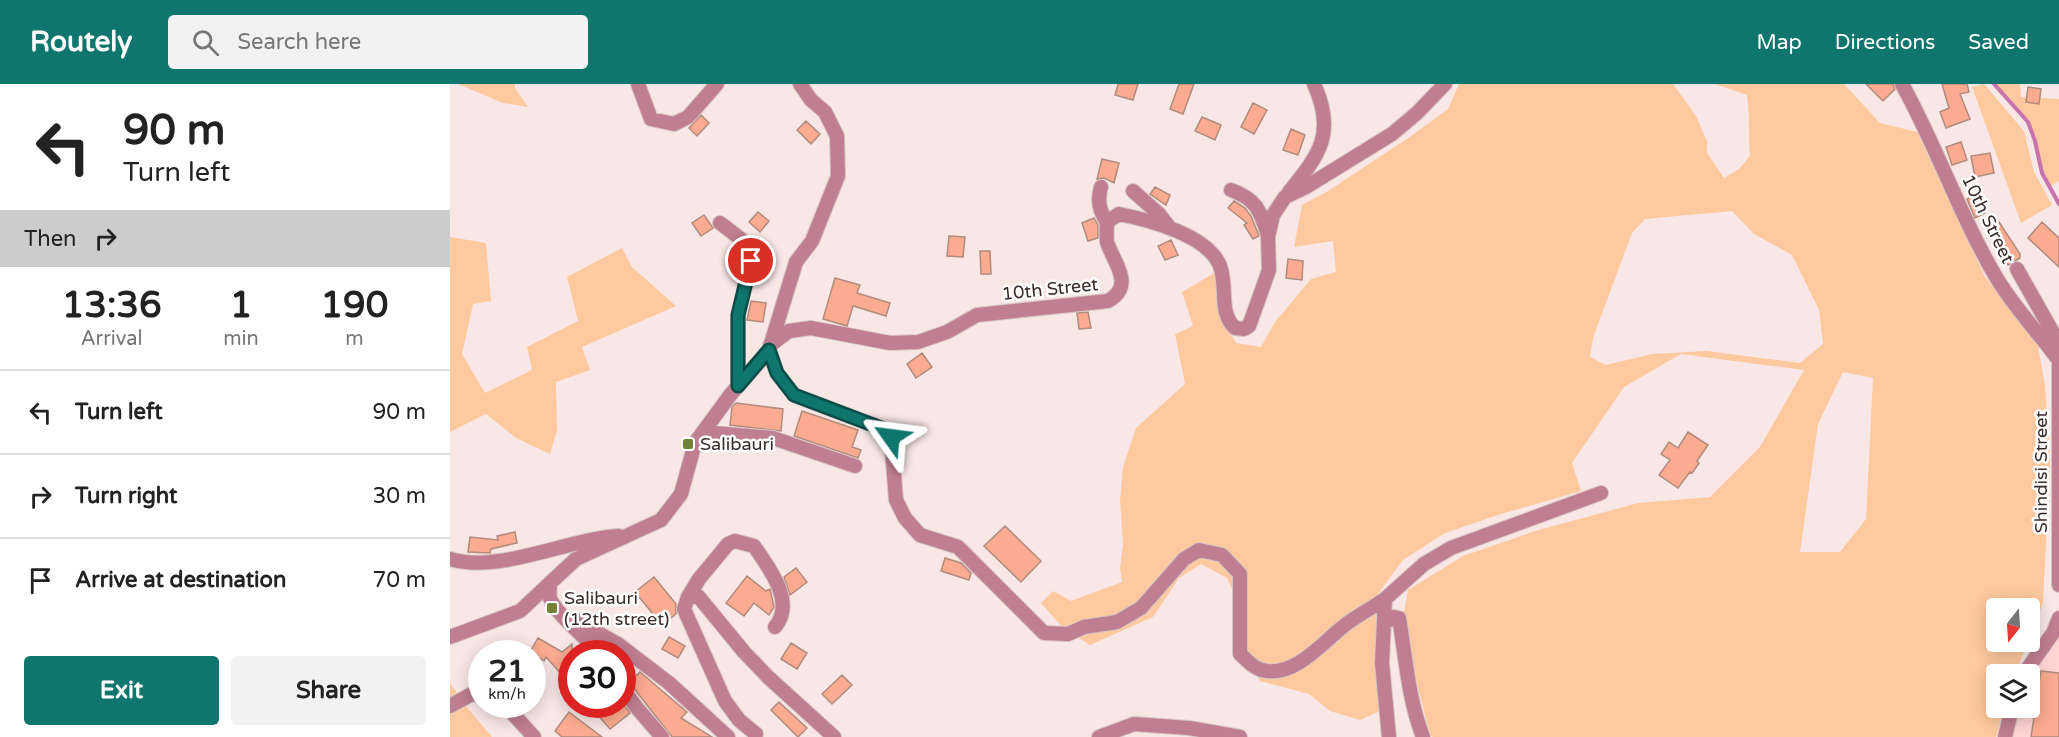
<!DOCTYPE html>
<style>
:root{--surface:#fff;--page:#f2f2f2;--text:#222;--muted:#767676;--line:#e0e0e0;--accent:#0f766e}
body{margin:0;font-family:"Varela Round",sans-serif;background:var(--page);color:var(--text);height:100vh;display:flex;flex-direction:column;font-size:22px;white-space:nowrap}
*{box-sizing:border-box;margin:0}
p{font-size:20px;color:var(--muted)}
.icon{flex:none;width:33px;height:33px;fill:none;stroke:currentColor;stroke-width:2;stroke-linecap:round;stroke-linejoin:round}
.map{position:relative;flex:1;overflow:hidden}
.details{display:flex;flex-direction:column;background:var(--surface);width:450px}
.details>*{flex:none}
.banner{background:#fff;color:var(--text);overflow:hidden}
.needle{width:39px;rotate:197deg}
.fabs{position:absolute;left:1536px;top:514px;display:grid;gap:12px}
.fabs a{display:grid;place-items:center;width:54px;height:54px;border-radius:6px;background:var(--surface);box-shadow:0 3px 15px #0003;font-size:30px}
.speed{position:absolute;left:18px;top:556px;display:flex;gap:12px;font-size:30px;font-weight:700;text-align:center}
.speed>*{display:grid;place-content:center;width:78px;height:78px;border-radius:50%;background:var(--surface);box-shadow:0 3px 15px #0003;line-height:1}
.speed small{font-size:15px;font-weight:400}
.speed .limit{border:9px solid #d22;background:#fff;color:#111}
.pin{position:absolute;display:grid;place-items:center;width:51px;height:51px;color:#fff;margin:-26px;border:3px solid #fff;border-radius:50%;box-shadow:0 2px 6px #0007}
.me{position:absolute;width:66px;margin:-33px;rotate:301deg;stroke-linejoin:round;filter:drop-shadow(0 0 4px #0008)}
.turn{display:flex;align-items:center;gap:21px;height:126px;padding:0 24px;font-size:27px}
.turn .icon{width:78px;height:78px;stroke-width:2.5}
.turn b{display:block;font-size:42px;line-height:51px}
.then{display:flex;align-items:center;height:57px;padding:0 24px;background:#0003;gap:12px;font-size:22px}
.eta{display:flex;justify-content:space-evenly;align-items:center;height:102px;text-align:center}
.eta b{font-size:36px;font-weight:700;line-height:42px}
.primary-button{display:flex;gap:12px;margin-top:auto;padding:12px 24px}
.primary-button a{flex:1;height:69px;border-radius:6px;background:var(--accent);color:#fff;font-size:24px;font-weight:700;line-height:69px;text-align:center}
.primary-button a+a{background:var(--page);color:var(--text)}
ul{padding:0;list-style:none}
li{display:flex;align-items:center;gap:18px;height:84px;padding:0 24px;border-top:2px solid var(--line)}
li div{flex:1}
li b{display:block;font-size:22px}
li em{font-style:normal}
header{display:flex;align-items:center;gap:36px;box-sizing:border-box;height:84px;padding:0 30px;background:var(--accent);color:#fff}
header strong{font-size:28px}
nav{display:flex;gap:33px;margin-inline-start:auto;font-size:21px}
.search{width:420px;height:54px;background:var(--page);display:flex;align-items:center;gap:15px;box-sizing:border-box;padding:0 21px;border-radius:6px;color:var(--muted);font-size:22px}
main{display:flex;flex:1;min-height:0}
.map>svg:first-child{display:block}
</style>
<header>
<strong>Routely</strong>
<div class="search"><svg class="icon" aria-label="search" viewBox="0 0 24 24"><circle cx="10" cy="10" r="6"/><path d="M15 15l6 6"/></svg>Search here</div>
<nav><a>Map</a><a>Directions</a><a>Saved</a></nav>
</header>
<main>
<section class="details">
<div class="banner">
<div class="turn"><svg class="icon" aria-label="left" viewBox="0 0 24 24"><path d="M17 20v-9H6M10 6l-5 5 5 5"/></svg><div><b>90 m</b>Turn left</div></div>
<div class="then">Then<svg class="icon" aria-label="right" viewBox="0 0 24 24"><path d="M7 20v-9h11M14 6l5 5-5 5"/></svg></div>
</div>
<div class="eta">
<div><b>13:36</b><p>Arrival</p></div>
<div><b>1</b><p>min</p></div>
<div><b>190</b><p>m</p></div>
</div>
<ul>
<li><svg class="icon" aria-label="left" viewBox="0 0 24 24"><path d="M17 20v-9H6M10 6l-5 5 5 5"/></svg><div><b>Turn left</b></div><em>90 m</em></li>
<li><svg class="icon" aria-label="right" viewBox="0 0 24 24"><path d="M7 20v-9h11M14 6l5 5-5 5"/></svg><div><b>Turn right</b></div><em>30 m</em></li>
<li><svg class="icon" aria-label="arrive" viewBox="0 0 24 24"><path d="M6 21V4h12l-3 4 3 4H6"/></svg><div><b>Arrive at destination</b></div><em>70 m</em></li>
</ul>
<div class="primary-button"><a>Exit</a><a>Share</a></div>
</section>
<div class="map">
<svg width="1609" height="653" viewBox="0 0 1609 653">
<rect width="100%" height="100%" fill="#f9e7e6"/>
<path fill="#ffd4d3" d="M1609,550V653H1563L1569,624H1580V591Z"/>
<path fill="#fec99e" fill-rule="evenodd" d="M8,0H65V4L78,23L53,19Z
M1009,0H1223L1246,32L1257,57V69L1274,94L1289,85L1300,72C1298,51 1300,32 1297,11L1265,0H1394L1430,39L1467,48L1535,193L1587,257L1595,302L1600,377L1593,519L1580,553V525H1546V558H1578L1565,591H1546V624H1554L1546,653H983L980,651L952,540L958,506L1013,472L1085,447L1188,419L1260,413L1310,363L1354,286L1231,270L1174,303L1122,379L1131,407L1051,430L995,449L953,476L928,510L943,621L910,636L880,627L859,610L810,597L789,564L791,525L777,494L751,480L729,494L703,533L640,561L613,544L591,519L603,507L621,517L672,498L670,485L673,460L670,417L673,383L686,344L735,300L725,250L743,242L732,208L766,188L777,243L786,259L811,263L825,238L861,195L886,188L883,157L844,163L852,121L878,107L961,52L998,25ZM1282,127L1304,150L1342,171L1369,226L1373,260L1350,279L1257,267L1202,270L1156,281L1140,273L1143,254L1182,149L1195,135ZM1393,288L1423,294L1416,435L1390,468H1350L1368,340Z
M1534,0L1574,47L1584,88L1602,121L1571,139L1522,3Z
M1544,0H1570L1571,13L1609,15V97L1599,103C1589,83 1589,59 1578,40C1572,29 1553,12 1544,0Z
M0,153L36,159L41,217L23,220L12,270L35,309L82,286L77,263L128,237L117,193L172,164L182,183L226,222L132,263L140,286L106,298L107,347L100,370L66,354L36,330L0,348Z
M0,599L20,627L42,653H0Z"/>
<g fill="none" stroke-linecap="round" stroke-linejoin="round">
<path stroke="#c873ac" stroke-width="4" d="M1544,0L1578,38L1585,57L1592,89L1609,120"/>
</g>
<path fill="#fbab8f" stroke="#b08b7e" stroke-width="1.5" d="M668,0H688L683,16L665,11Z
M729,0H744L733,30L720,25Z
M1416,0H1443L1445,5L1433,17Z
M1492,0H1517L1519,8L1510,10L1520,35L1496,44L1490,28L1499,24Z
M1578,3L1591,5L1589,20L1576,18Z
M803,19L817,26L804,50L791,43Z
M251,31L259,39L247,52L239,44Z
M752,33L771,41L765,56L745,47Z
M356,37L370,50L361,60L347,46Z
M841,45L855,51L848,71L833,66Z
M1511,58L1517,76L1502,81L1496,63Z
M1540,69L1544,89L1525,93L1521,72Z
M652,75L669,79L664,99L654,94L647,95Z
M705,103L720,111L716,121L700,110Z
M1525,111L1535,129L1525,134L1517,115Z
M784,117L795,124L801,132L809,152L803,155L794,141L797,139L778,124Z
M308,128L319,137L310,148L299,138Z
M254,131L263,144L251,152L242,139Z
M1545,132L1570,170V174L1558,181L1545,161L1534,137Z
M644,134L648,141V154L638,157L632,139Z
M1592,138L1609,154V183L1578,154Z
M499,152L515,153L513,173L497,172Z
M721,156L728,171L715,176L708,162Z
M530,167H540L541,190H531Z
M838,175L853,177L852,196L836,194Z
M385,194L410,201L407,209L440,219L436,232L403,222L397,242L373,235Z
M301,217L316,219L313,238L297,236Z
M638,228L641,244L629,245L627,229Z
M472,269L482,283L466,294L457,280Z
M286,319L333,325L331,347L280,341L282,323Z
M352,327L408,346L402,363L411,366L408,374L344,352Z
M1238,348L1258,361L1247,377L1249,379L1242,389L1240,388L1228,404L1209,391L1220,376L1211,370L1219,358L1228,364Z
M555,442L591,477L571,498L534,462Z
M65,448L67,459L41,465L40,469L18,468L20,453L48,456L47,452Z
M495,474L511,479L521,489L519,496L491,487Z
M346,484L357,498L340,511L334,493Z
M297,492L316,507L320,505L324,523L319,531L304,519L294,532L276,519Z
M204,493L226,520V530L212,541L185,508Z
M219,553L235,562L228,574L212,565Z
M88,554L112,568L122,560V602L96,573L94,577L80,568Z
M341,559L357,569L347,585L331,575Z
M1591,587L1609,589V653H1581Z
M190,588L237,628L231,634L262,653H222L179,598Z
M392,591L402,601L382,620L372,610Z
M329,618L357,644L348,653L321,626Z
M139,621H174L180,629L160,645Z
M119,628L152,653H112L105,647Z"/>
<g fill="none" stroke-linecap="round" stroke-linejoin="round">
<g stroke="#d7c5c4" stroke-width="16">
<path id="minor" d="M188,0L201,35L224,40L238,33L267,0
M1452,0C1487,63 1510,132 1546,193C1563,222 1587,247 1607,274
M651,103C647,116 649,127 657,138
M781,106C806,115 810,126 818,151
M683,107L709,130L720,144
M839,108C870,70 886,49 864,0
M270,139L296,159L301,177L288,231V302
M1567,185L1607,256L1609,275V501
M320,261L339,247L361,244L440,259L468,258L497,248L527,231L658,217C686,201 663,178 657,158C656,152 657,144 657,138L669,130C699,136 758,151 770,182C778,203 768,228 785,244L794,245L799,242L819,186L818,153L823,131L835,113L856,103L942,50L967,29L995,0
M319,266L327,289L344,311L431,344L441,353L446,416L455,434L470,451L508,463L594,549L618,550L634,543L667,538L691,524L734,475L749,466L772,471L790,490V570C798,577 805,586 817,587C847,591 873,558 895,541C908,531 922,524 935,515
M253,348L323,354L405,382
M0,475C49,490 117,455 169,452
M238,513L249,495L278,460L285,457L304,462C319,484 346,518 325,543
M125,536L168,560L219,599L278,653
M934,539L944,533L949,534C956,575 958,614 973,653
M0,553L70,527L100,499
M149,570C137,553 106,531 100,514C99,510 100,504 100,499L126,475L211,436L231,410L245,359L281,310L319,266L346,178L362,157L388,92L387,52L375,28L361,16L350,0
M1573,591L1603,549L1609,534
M172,604L187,624L212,653
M55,621L84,653
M0,622L20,611L32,609
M305,653L306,650L289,636L275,617L234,525L238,513L248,512L294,568L318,593L384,653
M649,653L684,640L739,644L790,653
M939,653L932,579L935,515L974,480L1001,464L1151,409
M1555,653L1562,624"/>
</g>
<use href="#minor" stroke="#bf7e91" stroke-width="14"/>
</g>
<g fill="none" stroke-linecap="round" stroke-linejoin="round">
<g stroke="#0a4d48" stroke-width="15">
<path id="route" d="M301,177L288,231V302L319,266L327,289L344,311L431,344L441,353"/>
</g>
<use href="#route" stroke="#0f766e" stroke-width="10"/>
</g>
<g fill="#738333" stroke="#fff" stroke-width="2">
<rect x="232" y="354" width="12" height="12" rx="3"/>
<rect x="96" y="518" width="12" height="12" rx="3"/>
</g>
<g text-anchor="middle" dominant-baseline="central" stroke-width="5" stroke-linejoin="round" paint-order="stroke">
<g font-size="18" fill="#3b2a2a" stroke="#fff">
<text transform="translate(1538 135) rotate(64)">10th Street</text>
<text transform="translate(600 205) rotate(-6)">10th Street</text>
<text transform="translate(1591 388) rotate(-90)">Shindisi Street</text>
</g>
<g font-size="18" fill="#3b2a2a" stroke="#fff" text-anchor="start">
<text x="250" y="360">Salibauri</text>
<text x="114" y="514">Salibauri<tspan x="114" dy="21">(12th street)</tspan></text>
</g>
</g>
</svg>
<div class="fabs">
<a><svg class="needle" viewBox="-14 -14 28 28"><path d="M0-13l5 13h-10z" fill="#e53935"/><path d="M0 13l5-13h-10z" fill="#767676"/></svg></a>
<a><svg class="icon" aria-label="layers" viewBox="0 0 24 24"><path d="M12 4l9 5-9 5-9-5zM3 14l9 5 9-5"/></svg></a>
</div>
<div class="speed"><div>21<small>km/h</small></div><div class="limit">30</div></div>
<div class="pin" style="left:301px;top:177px;background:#d93025"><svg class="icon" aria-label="arrive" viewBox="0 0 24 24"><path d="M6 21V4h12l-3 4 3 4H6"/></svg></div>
<svg class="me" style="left:441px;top:353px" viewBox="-20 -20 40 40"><path d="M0-17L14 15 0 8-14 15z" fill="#0f766e" stroke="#fff" stroke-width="4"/></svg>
</div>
</main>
